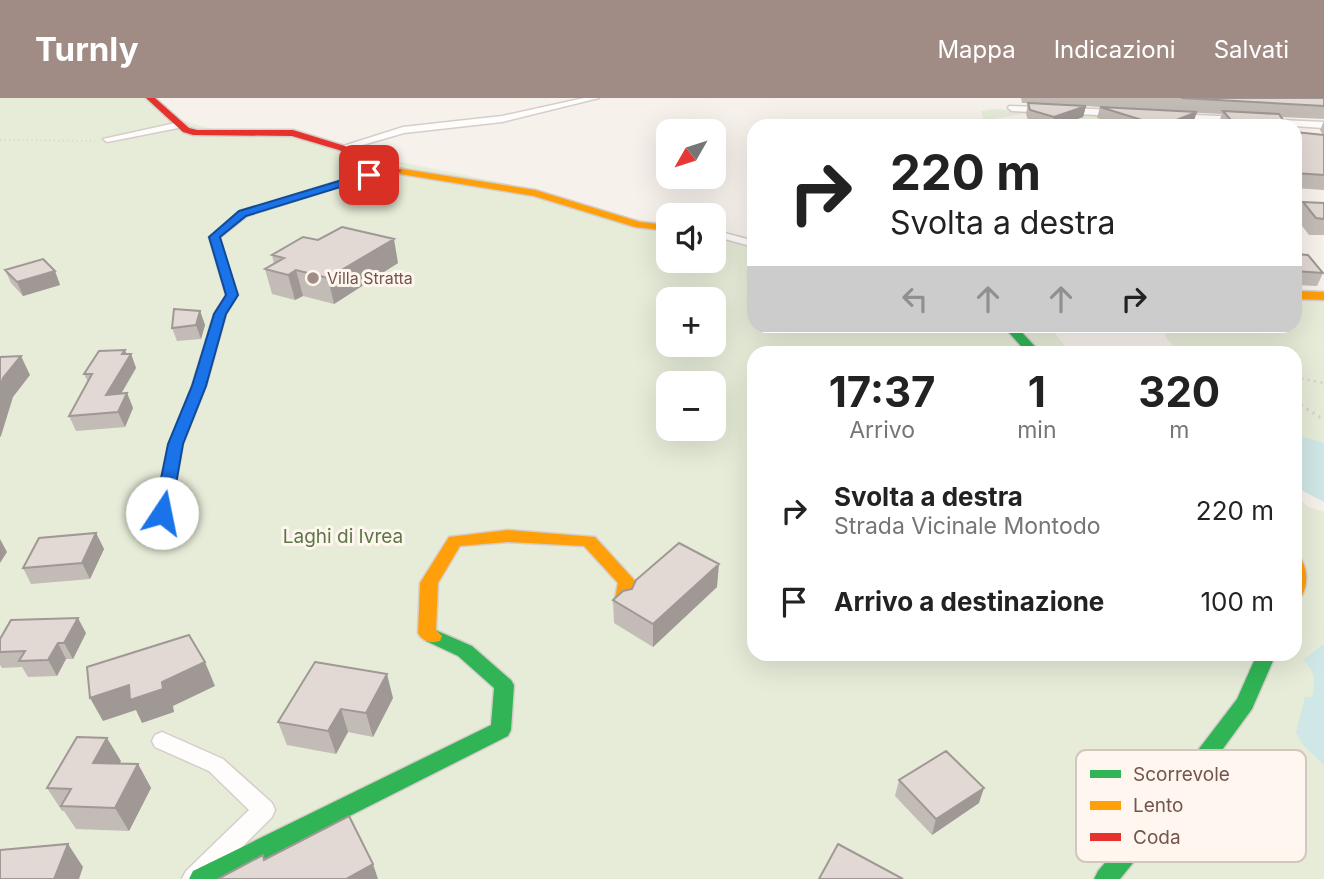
<!DOCTYPE html>
<html lang="it">
<meta charset="utf-8">
<style>
:root{--surface:#fff;--page:#f2f2f2;--text:#222;--muted:#767676;--accent:#a18c85}
body{margin:0;font-family:Inter,sans-serif;background:var(--page);color:var(--text);height:100vh;display:flex;flex-direction:column;font-size:26px;white-space:nowrap}
*{box-sizing:border-box;margin:0}
p{font-size:23px;color:var(--muted)}
.icon{flex:none;width:38px;height:38px;fill:none;stroke:currentColor;stroke-width:2;stroke-linecap:round;stroke-linejoin:round}
.map{position:relative;flex:1;overflow:hidden}
.panel{position:absolute;left:747px;top:248px;width:555px;height:315px;display:flex;flex-direction:column;background:var(--surface);border-radius:21px;box-shadow:0 7px 28px #0002}
.panel>*{flex:none}
.top-card{position:absolute;left:747px;top:21px;width:555px;height:214px;border-radius:21px;box-shadow:0 7px 28px #0002;background:#fff;color:var(--text);overflow:hidden}
.needle{width:46px;rotate:231deg}
.controls{position:absolute;left:656px;top:21px;display:grid;gap:14px}
.controls a{display:grid;place-items:center;width:70px;height:70px;border-radius:14px;background:var(--surface);box-shadow:0 7px 28px #0002;font-size:35px}
.pin{position:absolute;display:grid;place-items:center;width:60px;height:60px;color:#fff;margin:-30px;border-radius:14px;box-shadow:0 4px 10px #0006}
.me{position:absolute;width:77px;margin:-38px;rotate:11deg;stroke-linejoin:round;filter:drop-shadow(0 0 5px #0008)}
.turn{display:flex;align-items:center;gap:24px;height:147px;padding:0 28px;font-size:32px}
.turn .icon{width:91px;height:91px;stroke-width:2.5}
.turn b{display:block;font-size:49px;line-height:60px}
.lanes{display:flex;align-items:center;height:66px;padding:0 28px;background:#0003;justify-content:center;gap:35px;direction:ltr}
.lanes .off{opacity:.35}
.eta{display:flex;justify-content:space-evenly;align-items:center;height:119px;text-align:center}
.eta b{font-size:42px;font-weight:700;line-height:49px}
ul{padding:0;list-style:none}
li{display:flex;align-items:center;gap:21px;height:91px;padding:0 28px}
li div{flex:1}
li b{display:block;font-size:26px}
li em{font-style:normal}
header{display:flex;align-items:center;gap:42px;box-sizing:border-box;height:98px;padding:0 35px;background:var(--accent);color:#fff}
header strong{font-size:33px}
nav{display:flex;gap:38px;margin-inline-start:auto;font-size:24px}
.map>svg:first-child{display:block}
</style>
<header>
<strong>Turnly</strong>
<nav><a>Mappa</a><a>Indicazioni</a><a>Salvati</a></nav>
</header>
<div class="map">
<svg width="1324" height="781" viewBox="0 0 1324 781">
<rect width="100%" height="100%" fill="#f7f1ec"/>
<path fill="#e6ecd8" fill-rule="evenodd" d="M0,0H157L177,21L222,34H291L385,61L534,91L631,120L668,126V163H714V133L754,140V228H1015L1022,232L1018,228H1050L1070,255H1045L1037,245L1044,255L754,256V556H1295V397L1309,409L1324,414V781H0ZM668,201H714V247H668ZM668,285H714V331H668Z
M993,11L1173,20L1159,28L1114,24L1104,28H1057L1067,25L1028,15L994,21L1012,28H985L981,13Z
M1295,200L1324,202V345L1295,336V256L1180,255L1166,240L1165,228H1295Z"/>
<path fill="#cfe7e6" d="M1295,336L1324,345V404L1295,389Z
M1324,546V667L1303,647L1296,634L1305,599H1312C1315,584 1316,573 1303,562Z"/>
<g fill="none" stroke-linecap="round" stroke-linejoin="round">
<g stroke="#d6cdc9" stroke-width="3">
<path id="street" d="M584,0H599L502,24L404,35L342,53L337,50L403,29L502,18Z
M1009,8L1118,12L1122,15L1118,18L1012,13L1008,10Z
M1172,16L1240,19L1244,22L1240,25L1175,21L1172,20Z
M1260,21L1324,24V30L1263,26L1259,23Z
M180,24L183,25V29L107,44L103,41Z
M1295,111L1324,112V118L1295,117Z
M714,132L754,143V149L714,138Z
M162,634L223,661L272,705L275,712L272,719L210,781H182L186,773L249,712L209,673L155,649L152,643L155,637Z"/>
</g>
<g stroke="#d6cdc8" stroke-width="3">
<path id="fast" d="M387,68L390,69V73L247,118L218,141L209,139L239,114Z
M1003,228H1016L1042,256H1028Z
M433,531L472,548L511,582L514,587L511,632L508,638L225,781H189L193,773L491,627L494,590L458,558L426,543L424,538L426,533Z
M1257,556H1276L1252,611L1198,685L1120,781H1094L1098,773L1182,673L1237,601Z"/>
</g>
<g stroke="#d6cdc8" stroke-width="3">
<path id="slow" d="M397,70L535,92L640,124L668,127V133L635,129L534,98L394,75V71Z
M1295,193L1324,194V202L1295,201Z
M508,432L595,439L636,484L629,510H617L614,505L618,485L584,448L508,444L460,448L438,485L436,532L442,538L440,543C431,546 422,543 418,535L420,485L449,439Z
M1295,459L1301,461C1308,473 1308,487 1301,499L1295,501Z"/>
</g>
<g stroke="#d6cdc8" stroke-width="3">
<path id="jam" d="M146,0H155L189,30L197,32H293L345,48L402,73L394,75L339,52L292,38L193,37L183,34Z
M214,136L219,139L238,197L226,216L206,288L183,346L170,415L168,419L153,424L145,419L155,412L169,346L192,288L214,216L226,197L209,139Z"/>
</g>
<path stroke="#d9d1cf" stroke-width="2" stroke-dasharray="1 3.5" stroke-linecap="butt" d="M0,42L95,43"/>
<path stroke="#d9d1cf" stroke-width="2.5" stroke-dasharray="2 4.5" stroke-linecap="butt" d="M1295,279L1324,285"/>
<path stroke="#d9d1cf" stroke-width="3.5" stroke-dasharray="2 5" stroke-linecap="butt" d="M1295,303L1324,322"/>
<use href="#street" fill="#fefdfc" fill-rule="evenodd"/>
<use href="#fast" fill="#30b455" fill-rule="evenodd"/>
<use href="#slow" fill="#ff9f0a" fill-rule="evenodd"/>
<use href="#jam" fill="#e5322d" fill-rule="evenodd"/>
</g>
<path fill="#c3bbb6" d="M1021,0H1324V21L1281,19L1287,28H1219L1218,27L1222,16L1164,13L1193,25L1186,28H1124L1097,20L1100,9L1086,8L1083,19L1057,28H1045L1028,22L1026,16L1028,5H1022Z
M1324,23V92L1295,90V34L1323,37L1320,32Z
M1303,104L1324,105V137H1309L1296,120Z
M1295,156L1323,175L1317,188L1295,187Z
M272,157L398,165L334,206L303,198L295,202L272,196L265,171L274,166Z
M5,172L55,173L60,187L23,198L11,185Z
M200,213L205,227L201,241L177,243L172,230Z
M125,252L126,256H131L136,270L121,296L127,295L133,310L125,329L76,333L69,318L88,284L84,276Z
M96,435L104,451L90,481L31,486L23,470Z
M717,489L653,549L614,525L613,502Z
M86,535L73,561H66L57,578L28,579L22,569L2,570L0,567V541Z
M393,600L373,639L348,634L336,656L287,647L278,624Z
M121,663L119,666H138L151,690L129,733L76,731L64,713H62L47,690Z
M899,682L979,705L932,737L895,698Z"/>
<path fill="#9f9894" d="M1086,8L1083,19L1057,28H1052L1054,19Z
M1197,14L1193,25L1186,28H1161Z
M394,141L398,165L334,206L328,180Z
M296,172L303,198L295,202L288,177Z
M55,173L60,187L23,198L17,184Z
M200,213L205,227L201,241L196,227Z
M125,252L128,260L131,256L136,270L112,311L106,297Z
M21,258L30,277L13,299L1,338L0,339V291L3,280Z
M127,295L133,310L125,329L118,314Z
M96,435L104,451L90,481L82,465Z
M0,441L7,454L0,465Z
M719,466L717,489L653,549V526Z
M78,520L86,535L73,561L64,545Z
M58,545L66,561L57,578L48,562Z
M205,564L215,588L173,608L174,614L142,625L136,612L103,623L90,600L129,587L162,584Z
M387,576L393,600L373,639L366,615Z
M341,611L348,634L336,656L328,633Z
M107,640L121,663L107,688L93,665Z
M138,666L151,690L129,733L115,710Z
M984,690L979,705L932,737L936,721Z
M68,746L83,769L79,781H54Z
M373,766L378,781H346Z"/>
<path fill="#e3d9d4" stroke="#9f9894" stroke-width="2" d="M1181,0H1324V8Z
M1028,5L1086,8L1054,19L1030,12Z
M1100,9L1197,14L1161,28Z
M1223,13L1279,16L1287,28H1236Z
M1295,34L1324,37V77L1295,75Z
M1303,104L1324,105V121L1316,120Z
M342,129L394,141L328,180L296,172L288,177L265,171L284,160L272,157L303,139L318,142Z
M1295,156L1308,157L1323,175L1295,173Z
M43,161L55,173L17,184L5,172Z
M174,211L200,213L196,227L172,230Z
M125,252L122,256H131L106,297L127,295L118,314L69,318L92,276H84L99,253Z
M21,258L3,280L0,291V259Z
M96,435L82,465L23,470L39,440Z
M679,445L719,466L653,526L613,502L623,493L632,491L636,482Z
M78,520L64,545H58L48,562L19,563L25,553L0,554V541L11,522Z
M189,537L205,564L162,584L163,591L130,602L129,587L90,600L87,569Z
M315,564L387,576L366,615L341,611L328,633L278,624Z
M77,639L107,640L93,665L138,666L115,710L61,708L71,691L47,690Z
M946,653L984,690L936,721L899,682Z
M349,718L373,766L346,781H218L263,757L264,762Z
M68,746L54,781H0V752Z
M838,746L903,781H819Z"/>
<path fill="#1a73e8" stroke="#114b97" stroke-width="2" d="M369,74L373,79L246,118L220,139L238,197L226,216L206,288L183,346L171,415L168,419H157L154,415L168,346L192,288L214,216L226,197L209,139L239,113Z"/>
<circle fill="#a18c85" stroke="#fef6ef" stroke-width="2.5" cx="313" cy="180" r="7"/>
<g text-anchor="middle" dominant-baseline="central" stroke-width="6" stroke-linejoin="round" paint-order="stroke">
<g font-size="16" fill="#73564e" stroke="#fef6ef" text-anchor="start">
<text x="327" y="180">Villa Stratta</text>
</g>
<g font-size="19" fill="#5d7847" stroke="#fef6ef">
<text x="343" y="438">Laghi di Ivrea</text>
</g>
</g>
<rect x="1076" y="652" width="230" height="112" rx="10" fill="#fef6ef" stroke="#d4c6bf" stroke-width="2"/>
<rect x="1090" y="672" width="31" height="8" fill="#30b455"/>
<rect x="1090" y="703" width="31" height="9" fill="#ff9f0a"/>
<rect x="1090" y="735" width="31" height="8" fill="#e5322d"/>
<g font-size="19" fill="#73564e">
<text x="1133" y="683">Scorrevole</text>
<text x="1133" y="714">Lento</text>
<text x="1133" y="746">Coda</text>
</g>
</svg>
<div class="controls">
<a><svg class="needle" viewBox="-14 -14 28 28"><path d="M0-13l5 13h-10z" fill="#e53935"/><path d="M0 13l5-13h-10z" fill="#767676"/></svg></a>
<a><svg class="icon" aria-label="sound" viewBox="0 0 24 24"><path d="M4 9h4l5-4v14l-5-4H4zM17 9q2 3 0 6"/></svg></a>
<a>+</a>
<a>−</a>
</div>
<div class="pin" style="left:369px;top:77px;background:#d93025"><svg class="icon" aria-label="arrive" viewBox="0 0 24 24"><path d="M6 21V4h12l-3 4 3 4H6"/></svg></div>
<svg class="me" style="left:162px;top:415px" viewBox="-20 -20 40 40"><circle r="19" fill="#fff"/><path d="M0-13L10 11 0 6-10 11z" fill="#1a73e8"/></svg>
<div class="top-card">
<div class="turn"><svg class="icon" aria-label="right" viewBox="0 0 24 24"><path d="M7 20v-9h11M14 6l5 5-5 5"/></svg><div><b>220 m</b>Svolta a destra</div></div>
<div class="lanes"><svg class="icon off" aria-label="left" viewBox="0 0 24 24"><path d="M17 20v-9H6M10 6l-5 5 5 5"/></svg><svg class="icon off" aria-label="ahead" viewBox="0 0 24 24"><path d="M12 20V5M6 11l6-6 6 6"/></svg><svg class="icon off" aria-label="ahead" viewBox="0 0 24 24"><path d="M12 20V5M6 11l6-6 6 6"/></svg><svg class="icon" aria-label="right" viewBox="0 0 24 24"><path d="M7 20v-9h11M14 6l5 5-5 5"/></svg></div>
</div>
<section class="panel">
<div class="eta">
<div><b>17:37</b><p>Arrivo</p></div>
<div><b>1</b><p>min</p></div>
<div><b>320</b><p>m</p></div>
</div>
<ul>
<li><svg class="icon" aria-label="right" viewBox="0 0 24 24"><path d="M7 20v-9h11M14 6l5 5-5 5"/></svg><div><b>Svolta a destra</b><p>Strada Vicinale Montodo</p></div><em>220 m</em></li>
<li><svg class="icon" aria-label="arrive" viewBox="0 0 24 24"><path d="M6 21V4h12l-3 4 3 4H6"/></svg><div><b>Arrivo a destinazione</b></div><em>100 m</em></li>
</ul>
</section>
</div>
